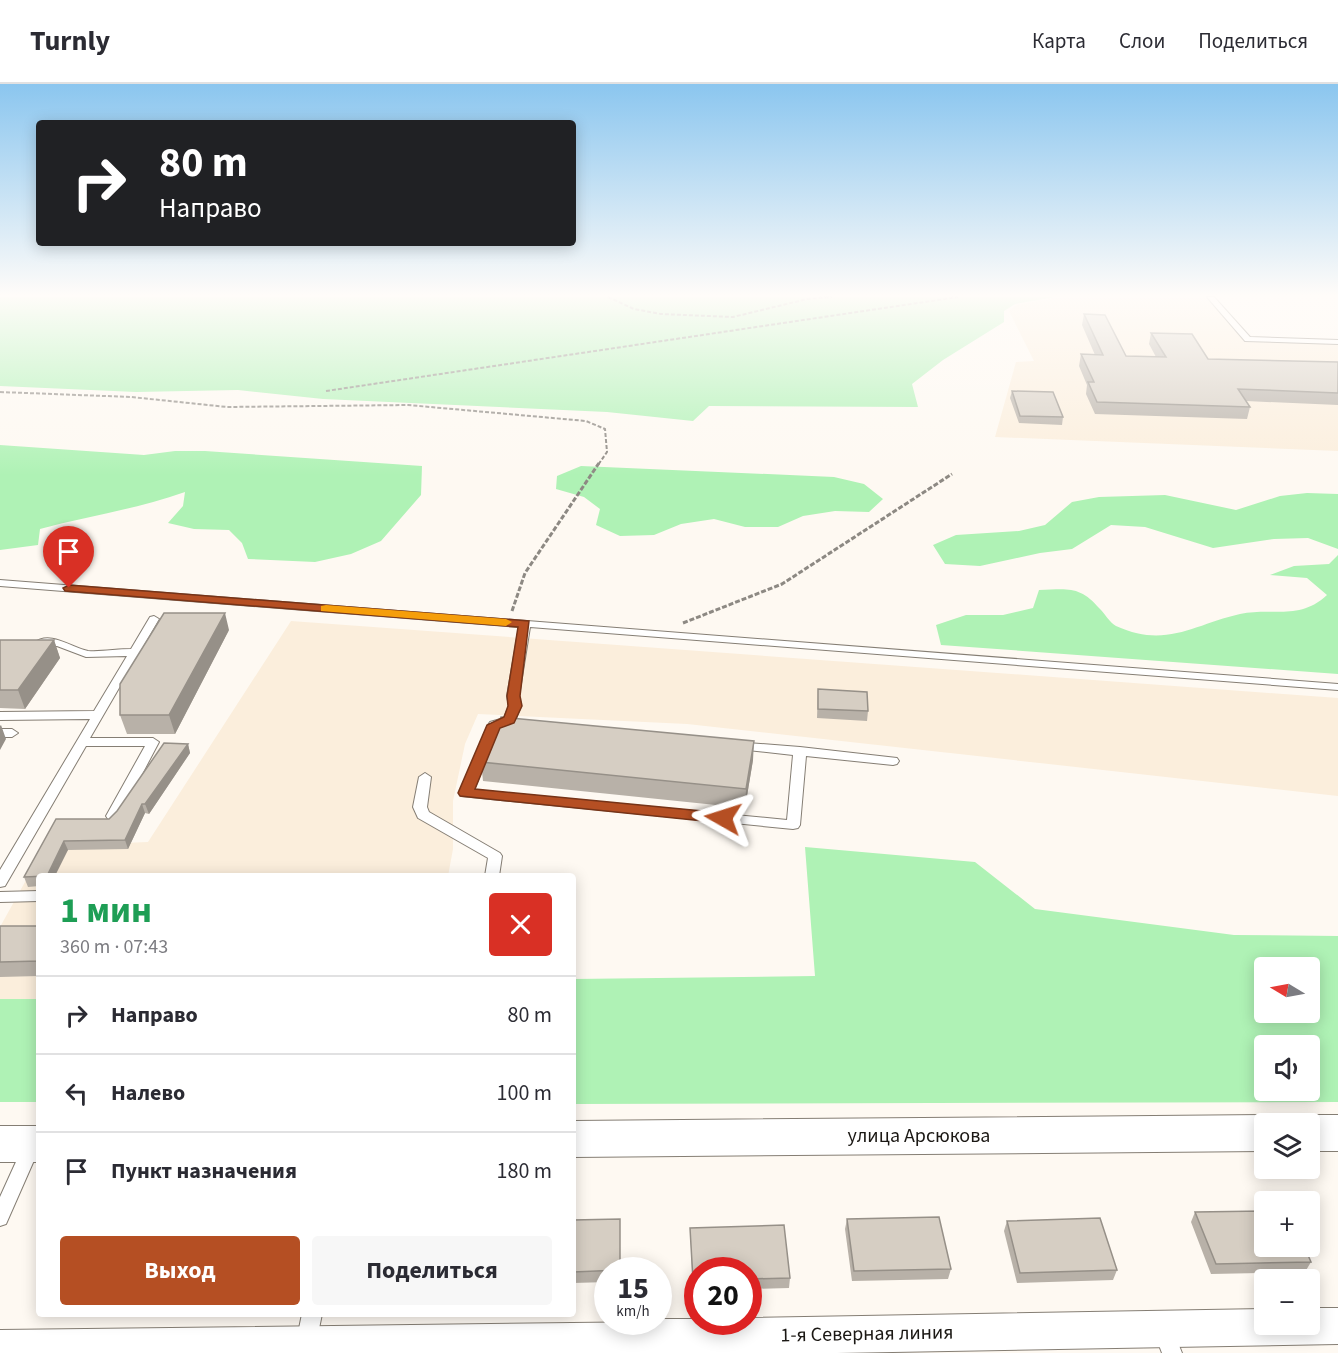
<!DOCTYPE html>
<html lang="ru">
<meta charset="utf-8">
<style>
:root{--surface:#fff;--page:#f7f7f7;--text:#2b2b33;--muted:#7c7c81;--line:#e1e1e2;--accent:#b54f23}
body{margin:0;font-family:"Source Sans 3",sans-serif;background:var(--page);color:var(--text);height:100vh;display:flex;flex-direction:column;font-size:22px;white-space:nowrap}
*{box-sizing:border-box;margin:0}
p{font-size:20px;color:var(--muted)}
.icon{flex:none;width:33px;height:33px;fill:none;stroke:currentColor;stroke-width:2;stroke-linecap:round;stroke-linejoin:round}
.map{position:relative;flex:1;overflow:hidden}
.sheet{position:absolute;left:36px;top:789px;width:540px;height:444px;display:flex;flex-direction:column;background:var(--surface);border-radius:6px;box-shadow:0 3px 15px #0003}
.sheet>*{flex:none}
.guide{position:absolute;left:36px;top:36px;width:540px;height:126px;border-radius:6px;box-shadow:0 3px 15px #0003;background:#202124;color:#fff;overflow:hidden}
.needle{width:39px;rotate:280deg}
.buttons{position:absolute;left:1254px;top:873px;display:grid;gap:12px}
.buttons a{display:grid;place-items:center;width:66px;height:66px;border-radius:6px;background:var(--surface);box-shadow:0 3px 15px #0003;font-size:30px}
.speed{position:absolute;left:594px;top:1173px;display:flex;gap:12px;font-size:30px;font-weight:700;text-align:center}
.speed>*{display:grid;place-content:center;width:78px;height:78px;border-radius:50%;background:var(--surface);box-shadow:0 3px 15px #0003;line-height:1}
.speed small{font-size:15px;font-weight:400}
.speed .limit{border:9px solid #d22;background:#fff;color:#111}
.pin{position:absolute;display:grid;place-items:center;width:51px;height:51px;color:#fff;margin:-62px -26px;border-radius:50% 50% 50% 0;rotate:-45deg;box-shadow:0 0 6px #0007}
.pin .icon{rotate:45deg}
.me{position:absolute;width:66px;margin:-33px;rotate:276deg;stroke-linejoin:round;filter:drop-shadow(0 0 4px #0008)}
.turn{display:flex;align-items:center;gap:21px;height:126px;padding:0 24px;font-size:27px}
.turn .icon{width:78px;height:78px;stroke-width:2.5}
.turn b{display:block;font-size:42px;line-height:51px}
.round{display:grid;place-items:center;flex:none;width:63px;height:63px;border-radius:6px;background:var(--page)}
.overview{display:flex;align-items:center;justify-content:space-between;height:102px;padding:0 24px}
h1{font-size:36px;font-weight:700;line-height:45px;color:#1e9e55}
.cta{display:flex;gap:12px;margin-top:auto;padding:12px 24px}
.cta a{flex:1;height:69px;border-radius:6px;background:var(--accent);color:#fff;font-size:24px;font-weight:700;line-height:69px;text-align:center}
.cta a+a{background:var(--page);color:var(--text)}
ul{padding:0;list-style:none}
li{display:flex;align-items:center;gap:18px;height:78px;padding:0 24px;border-top:2px solid var(--line)}
li div{flex:1}
li b{display:block;font-size:22px}
li em{font-style:normal}
header{display:flex;align-items:center;gap:36px;box-sizing:border-box;height:84px;padding:0 30px;background:var(--surface);border-bottom:2px solid var(--line)}
header strong{font-size:28px}
nav{display:flex;gap:33px;margin-inline-start:auto;font-size:21px}
.map>svg:first-child{display:block}
</style>
<header>
<strong>Turnly</strong>
<nav><a>Карта</a><a>Слои</a><a>Поделиться</a></nav>
</header>
<div class="map">
<svg width="1338" height="1269" viewBox="0 0 1338 1269">
<rect width="100%" height="100%" fill="#fef9f2"/>
<path fill="#fbeedc" d="M1061,213H1206L1244,257L1338,260V367L995,353L1016,278L1034,277L1009,227L1017,221Z
M291,537L1338,614V712L687,640L478,630L465,660L453,717V765L448,792H39V915H0V843L45,762L148,758Z"/>
<path fill="#aff2b5" fill-rule="evenodd" d="M0,213H1055L1015,220L1004,227V238L943,276L912,300L918,323L709,322L693,337L607,328L323,315L238,306L136,308L0,302Z
M0,361L144,371L175,367H205L422,382L421,411L381,457L351,470L315,478L248,475L242,459L229,446L194,445L168,439L183,422L185,408C137,425 88,432 40,445L38,461L0,466Z
M581,382L834,393L864,400L883,415L869,428L835,427L803,432L778,443H745L714,435L681,440L654,451L620,452L596,441L600,425L584,413L556,405L557,392Z
M1307,409L1338,410V465L1308,454L1274,455L1213,464L1145,443L1111,441L1072,465L1040,469L980,482L945,480L933,461L956,451L1019,447L1045,441L1072,418L1099,413L1165,411L1236,426L1280,412Z
M1338,471V590L941,561L936,541L966,531H1003L1033,524L1039,506C1067,505 1080,501 1100,525C1105,530 1110,539 1116,542C1166,565 1195,540 1240,530C1273,523 1299,537 1327,511L1307,494L1270,491L1294,482L1329,480Z
M805,763L975,778L1035,825L1234,851L1338,852V1018L573,1020V895L815,892ZM1264,884H1310V928H1264ZM1264,962H1310V1006H1264Z
M0,915H39V1018H0Z"/>
<g fill="none" stroke-linecap="round" stroke-linejoin="round">
<g stroke="#857e74" stroke-width="2">
<path id="service" d="M1207,213H1214L1250,253L1338,256V260L1245,257Z
M0,496L1338,600V606L530,543L519,612L521,622L516,634L521,637L519,640H510L499,643L474,706L787,736L793,671L738,665L732,661L734,658L800,663L897,674L899,677L897,680L893,681L806,672L800,741L798,744L793,745L461,712L460,709L488,641L490,638L504,634L509,622L507,612L519,543L0,502Z
M154,532L159,535L90,654H153L159,658L120,732L118,735H108L106,732L145,662H86L5,802L0,803V786L90,635L0,636V628L94,627L127,572L86,573L57,562H40L34,559C50,546 72,564 88,567C102,568 117,565 131,565L150,533Z
M0,645H12L18,649L12,653H0Z
M425,689L431,693L427,723L429,728L500,769L502,772L499,792H485L488,774L418,734L413,723L419,693Z
M39,807V817L0,818V808Z
M31,1055L37,1058L39,1065L6,1140L0,1142V1113L25,1058Z
M302,1230H322L314,1269H294Z
M1164,1238L1171,1241L1182,1269H1162L1154,1248L1157,1241Z"/>
</g>
<g stroke="#857e74" stroke-width="2">
<path id="minor" d="M1310,1224H1338V1260L837,1269H0V1246L658,1238V1235H698V1238H748V1234L1264,1225V1240H1310Z"/>
</g>
<g stroke="#857e74" stroke-width="2">
<path id="tertiary" d="M1264,1031L1280,1040H1264V1067L573,1073V1037Z
M1310,1031H1338V1067H1310V1040H1294Z
M0,1042H39V1078H0Z"/>
</g>
<path stroke="#8d8983" stroke-width="2" stroke-dasharray="4 2" stroke-linecap="butt" d="M608,213L634,225L661,230L733,233L807,215L832,213
M326,307L958,213
M0,308L131,313L227,323L408,321L586,337L605,345L607,368L598,381"/>
<path stroke="#8d8983" stroke-width="3" stroke-dasharray="5 2" stroke-linecap="butt" d="M512,527L525,489L599,379
M683,539L782,500L952,390"/>
<use href="#service" fill="#fff" fill-rule="evenodd"/>
<use href="#minor" fill="#fff" fill-rule="evenodd"/>
<use href="#tertiary" fill="#fff" fill-rule="evenodd"/>
</g>
<path fill="#b8b1a8" d="M1084,230L1126,272L1156,273L1149,260L1151,249L1208,275L1338,278V321L1246,317L1250,323L1247,335L1095,330L1086,310L1087,301L1079,282L1081,270L1095,271L1082,241Z
M1012,307L1063,333L1062,341L1019,339L1010,314Z
M229,546L175,650H127L120,631Z
M0,556H54L60,574L25,625L0,624Z
M818,605L868,627L867,637L817,634Z
M188,660L190,669L149,730L145,729L128,765L68,766L39,792V802L28,803L24,793L56,735H109Z
M753,676L745,724L483,697L481,678Z
M0,842H39V892L0,893Z
M1195,1128L1311,1178L1305,1188L1211,1190L1191,1138Z
M847,1135L951,1185L948,1195L852,1197L845,1145Z
M573,1136L608,1186V1198L573,1199Z
M1007,1137L1117,1186L1113,1196L1017,1199L1004,1147Z
M690,1144L790,1194L789,1204L748,1205V1186H698V1206H693Z"/>
<path fill="#969088" d="M225,529L229,546L175,650L169,631Z
M54,556L60,574L25,625L18,606Z
M1,641L6,655L0,666V642Z
M754,657L753,676L745,724L746,705Z
M188,660L190,669L149,730L145,720Z
M142,720L145,729L128,765L125,756Z
M64,757L68,766L55,792H47Z"/>
<path fill="#d6cec3" stroke="#969088" stroke-width="1.5" d="M1084,230L1105,231L1126,272L1166,273L1151,249L1192,250L1208,275L1338,278V309L1238,305L1250,323L1097,318L1088,298H1094L1081,270L1103,271Z
M1012,307L1053,308L1063,333L1020,332Z
M164,529H225L169,631H120V600Z
M0,556H54L18,606H0Z
M818,605L867,608L868,627L818,625Z
M501,633L754,657L746,705L481,678Z
M164,659L188,660L145,720H142L125,756L64,757L47,792L24,793L56,735H109L117,727Z
M0,842H39V877L0,878Z
M1264,1127V1162H1304L1311,1178L1216,1180L1195,1128Z
M939,1133L951,1185L854,1187L847,1135Z
M1100,1134L1117,1186L1020,1189L1007,1137Z
M620,1135V1186L573,1188V1136Z
M784,1141L790,1194L748,1195V1186H698V1196H693L690,1144Z"/>
<linearGradient id="sky" x2="0" y2="1"><stop stop-color="#8bc6ef"/><stop offset="0.54" stop-color="#fffcf9"/><stop offset="1" stop-color="#fffcf9" stop-opacity="0"/></linearGradient>
<rect width="1338" height="391" fill="url(#sky)"/>
<path fill="#b54f23" stroke="#763317" stroke-width="1.5" d="M69,501L529,537L520,612L522,622L514,639L500,644L475,705L723,729L730,734L723,739L460,712L458,709L487,641L504,633L508,622L507,612L518,543L65,507L63,504Z"/>
<path fill="#f59e0b" d="M326,521L506,535L512,538L506,542L321,527V522Z"/>
<g text-anchor="middle" dominant-baseline="central" stroke-width="6" stroke-linejoin="round" paint-order="stroke">
<g font-size="20" fill="#1b1814" stroke="#fff">
<text x="919" y="1052">улица Арсюкова</text>
<text transform="translate(867 1250) rotate(-1)">1-я Северная линия</text>
</g>
</g>
</svg>
<div class="buttons">
<a><svg class="needle" viewBox="-14 -14 28 28"><path d="M0-13l5 13h-10z" fill="#e53935"/><path d="M0 13l5-13h-10z" fill="#7c7c81"/></svg></a>
<a><svg class="icon" aria-label="sound" viewBox="0 0 24 24"><path d="M4 9h4l5-4v14l-5-4H4zM17 9q2 3 0 6"/></svg></a>
<a><svg class="icon" aria-label="layers" viewBox="0 0 24 24"><path d="M12 4l9 5-9 5-9-5zM3 14l9 5 9-5"/></svg></a>
<a>+</a>
<a>−</a>
</div>
<div class="speed"><div>15<small>km/h</small></div><div class="limit">20</div></div>
<div class="pin" style="left:69px;top:504px;background:#d93025"><svg class="icon" aria-label="arrive" viewBox="0 0 24 24"><path d="M6 21V4h12l-3 4 3 4H6"/></svg></div>
<svg class="me" style="left:723px;top:734px" viewBox="-20 -20 40 40"><path d="M0-17L14 15 0 8-14 15z" fill="#b54f23" stroke="#fff" stroke-width="4"/></svg>
<div class="guide">
<div class="turn"><svg class="icon" aria-label="right" viewBox="0 0 24 24"><path d="M7 20v-9h11M14 6l5 5-5 5"/></svg><div><b>80 m</b>Направо</div></div>
</div>
<section class="sheet">
<div class="overview"><div><h1>1 мин</h1><p>360 m · 07:43</p></div><a class="round" style="background:#d93025;color:#fff"><svg class="icon" aria-label="close" viewBox="0 0 24 24"><path d="M6 6l12 12M18 6L6 18"/></svg></a></div>
<ul>
<li><svg class="icon" aria-label="right" viewBox="0 0 24 24"><path d="M7 20v-9h11M14 6l5 5-5 5"/></svg><div><b>Направо</b></div><em>80 m</em></li>
<li><svg class="icon" aria-label="left" viewBox="0 0 24 24"><path d="M17 20v-9H6M10 6l-5 5 5 5"/></svg><div><b>Налево</b></div><em>100 m</em></li>
<li><svg class="icon" aria-label="arrive" viewBox="0 0 24 24"><path d="M6 21V4h12l-3 4 3 4H6"/></svg><div><b>Пункт назначения</b></div><em>180 m</em></li>
</ul>
<div class="cta"><a>Выход</a><a>Поделиться</a></div>
</section>
</div>
